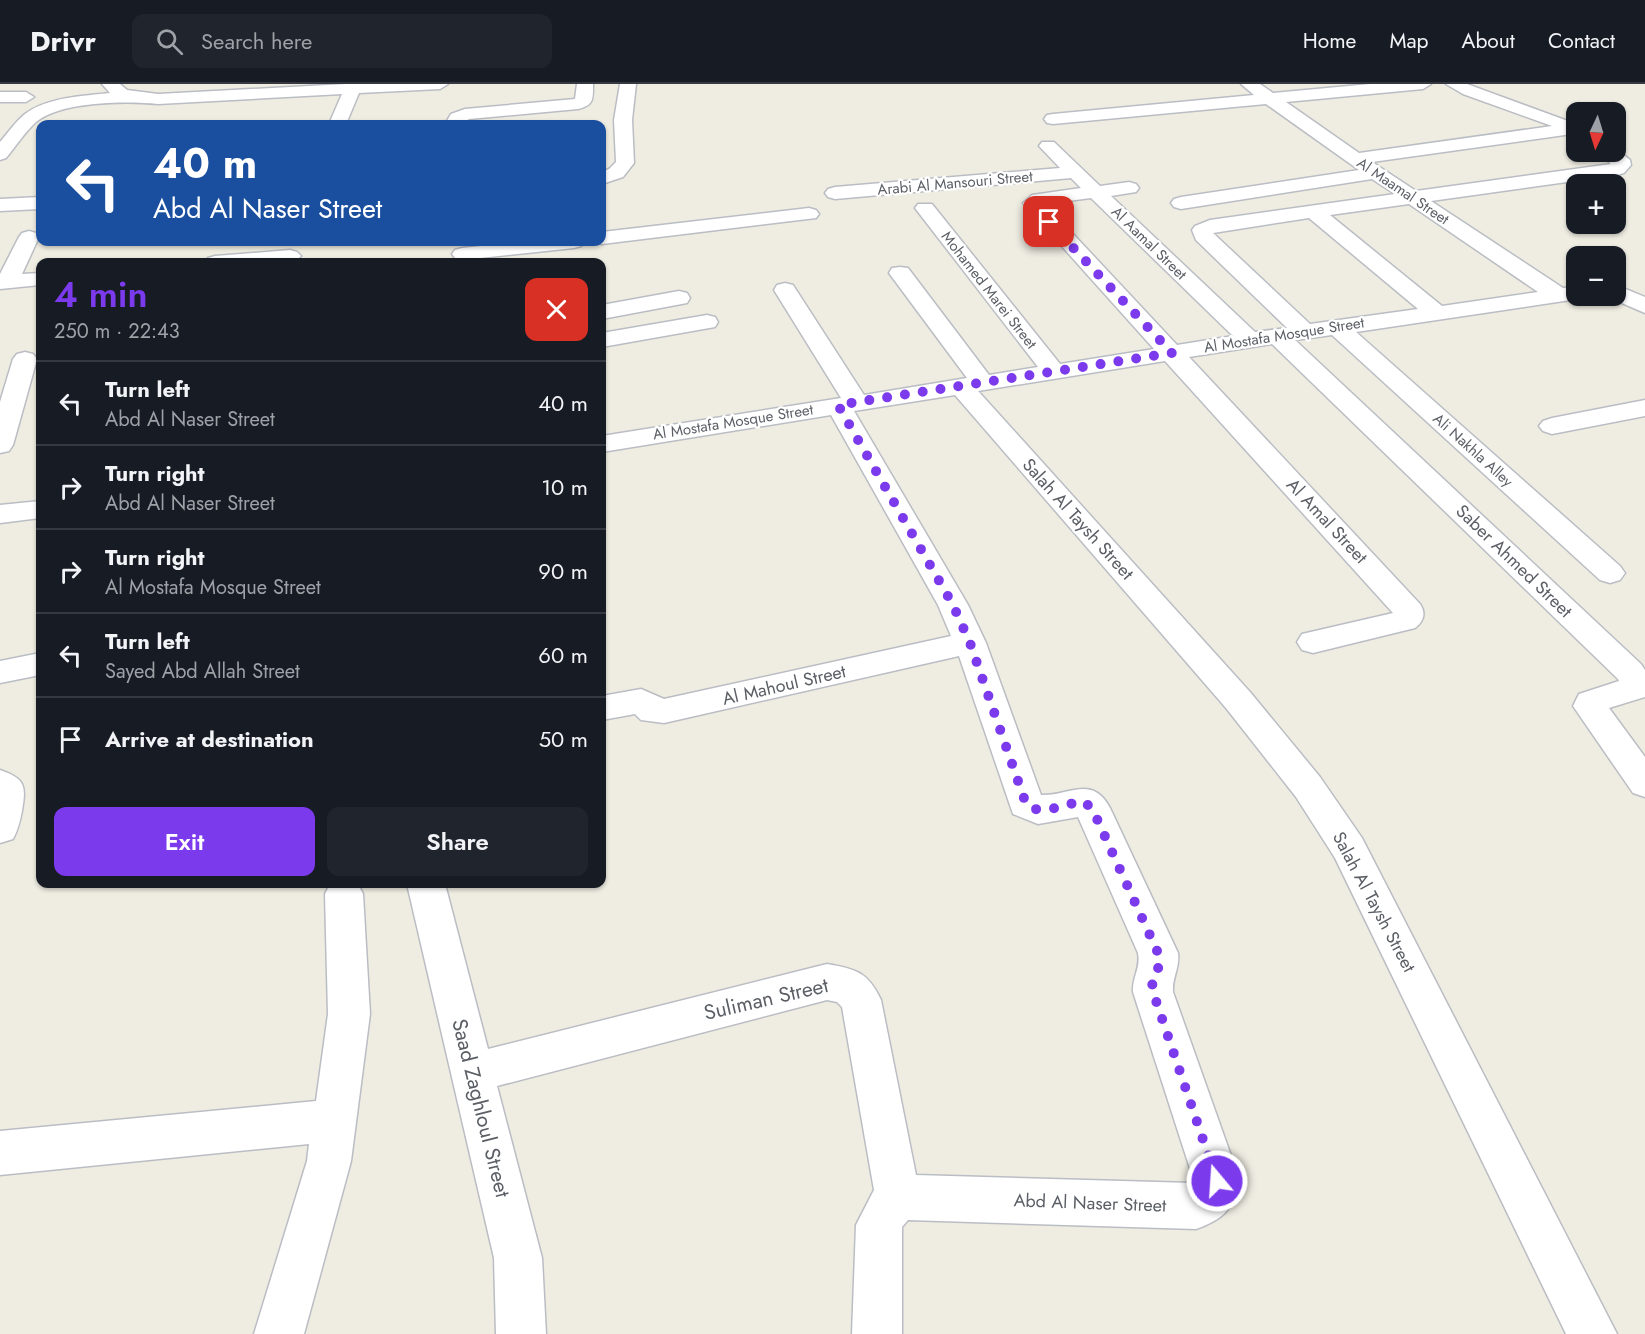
<!DOCTYPE html>
<meta charset="utf-8">
<style>
:root{--surface:#171b24;--page:#20242c;--text:#f1f3f6;--muted:#9ea1a6;--line:#363941;--accent:#7c3aed}
body{margin:0;font-family:Jost,sans-serif;background:var(--page);color:var(--text);height:100vh;display:flex;flex-direction:column;font-size:22px;white-space:nowrap}
*{box-sizing:border-box;margin:0}
p{font-size:20px;color:var(--muted)}
.icon{flex:none;width:33px;height:33px;fill:none;stroke:currentColor;stroke-width:2;stroke-linecap:round;stroke-linejoin:round}
.map{position:relative;flex:1;overflow:hidden}
.side{position:absolute;left:36px;top:174px;width:570px;height:630px;display:flex;flex-direction:column;background:var(--surface);border-radius:12px;box-shadow:0 2px 4px #0004}
.side>*{flex:none}
.hud{position:absolute;left:36px;top:36px;width:570px;height:126px;border-radius:12px;box-shadow:0 2px 4px #0004;background:#1a4fa0;color:#fff;overflow:hidden}
.needle{width:39px;rotate:184deg}
.fabs{position:absolute;left:1566px;top:18px;display:grid;gap:12px}
.fabs a{display:grid;place-items:center;width:60px;height:60px;border-radius:12px;background:var(--surface);box-shadow:0 2px 4px #0004;font-size:30px}
.pin{position:absolute;display:grid;place-items:center;width:51px;height:51px;color:#fff;margin:-26px;border-radius:12px;box-shadow:0 3px 9px #0006}
.me{position:absolute;width:66px;margin:-33px;rotate:342deg;stroke-linejoin:round;filter:drop-shadow(0 0 4px #0008)}
.turn{display:flex;align-items:center;gap:21px;height:126px;padding:0 18px;font-size:27px}
.turn .icon{width:78px;height:78px;stroke-width:2.5}
.turn b{display:block;font-size:42px;line-height:51px}
.round{display:grid;place-items:center;flex:none;width:63px;height:63px;border-radius:12px;background:var(--page)}
.headline{display:flex;align-items:center;justify-content:space-between;height:102px;padding:0 18px}
h1{font-size:36px;font-weight:600;line-height:45px;color:var(--accent)}
.primary-button{display:flex;gap:12px;margin-top:auto;padding:12px 18px}
.primary-button a{flex:1;height:69px;border-radius:12px;background:var(--accent);color:#fff;font-size:24px;font-weight:600;line-height:69px;text-align:center}
.primary-button a+a{background:var(--page);color:var(--text)}
ul{padding:0;list-style:none}
li{display:flex;align-items:center;gap:18px;height:84px;padding:0 18px;border-top:2px solid var(--line)}
li div{flex:1}
li b{display:block;font-size:22px}
li em{font-style:normal}
header{display:flex;align-items:center;gap:36px;box-sizing:border-box;height:84px;padding:0 30px;background:var(--surface);border-bottom:2px solid var(--line)}
header strong{font-size:28px}
nav{display:flex;gap:33px;margin-inline-start:auto;font-size:21px}
.search{width:420px;height:54px;background:var(--page);display:flex;align-items:center;gap:15px;box-sizing:border-box;padding:0 21px;border-radius:12px;color:var(--muted);font-size:22px}
.map>svg:first-child{display:block}
</style>
<header>
<strong>Drivr</strong>
<div class="search"><svg class="icon" aria-label="search" viewBox="0 0 24 24"><circle cx="10" cy="10" r="6"/><path d="M15 15l6 6"/></svg>Search here</div>
<nav><a>Home</a><a>Map</a><a>About</a><a>Contact</a></nav>
</header>
<div class="map">
<svg width="1645" height="1250" viewBox="0 0 1645 1250">
<rect width="100%" height="100%" fill="#efede2"/>
<g fill="none" stroke-linecap="round" stroke-linejoin="round">
<g stroke="#babdc3" stroke-width="3">
<path id="minor" d="M102,0H120L127,6L158,10L346,0H448L440,5L359,9L346,40H329L342,10L158,20C126,17 62,17 36,38C25,48 16,62 6,74L0,76V58C8,49 15,38 25,30C47,13 84,12 110,9Z
M577,0H593C593,15 594,21 578,25L469,35L462,40H445L451,30L465,25L575,15Z
M620,0H636L632,36L634,79L623,93L602,100V88L609,85L616,78L614,36Z
M1241,0H1260L1273,9L1370,0H1431L1423,5L1286,18L1359,69L1552,42L1463,10L1446,0H1467L1576,40V49L1572,50L1372,78L1416,107L1611,80L1599,68H1616V65L1630,76L1631,81L1624,89L1617,91L1431,117L1563,204L1576,203V212H1585L1584,214L1356,248L1620,482L1625,489L1620,496L1610,499L1600,496L1332,251L1295,256L1641,580L1645,586V613L1609,624L1645,673V713L1633,709L1573,622L1579,610L1619,597L1618,595L1272,260L1189,273L1420,520C1426,529 1424,537 1415,544L1313,569L1302,566L1297,558L1302,550L1393,529L1165,277L978,307L1250,608L1320,693L1362,754L1617,1250H1566L1335,774L1296,713L1226,624L955,311L854,327L968,521L986,559L1041,711C1069,712 1092,690 1110,724L1178,869C1180,884 1172,893 1173,908L1240,1097C1232,1126 1224,1135 1196,1145L908,1136L902,1143V1250H852L856,1141L874,1106L842,923L837,918L827,916L497,1002L542,1174L546,1250H496L494,1174L407,800H445L488,965L827,880C856,885 868,888 881,916L916,1091L1192,1099L1194,1097L1133,908C1132,893 1141,884 1138,869L1078,733L1038,740L1013,730L959,572L664,639L641,636L635,630L602,636V612L641,605L664,615L951,552L938,521L831,331L602,368V352L841,314L774,206L777,201L785,199L793,201L864,311L967,294L889,189L892,184L900,183L908,184L989,291L1038,283L915,124L918,120H932L1060,280L1154,265L1023,119L1032,111L1081,104L1071,94L835,115L828,113L825,109L828,105L835,103L1060,84L1039,62L1042,58H1054L1100,102L1129,98L1136,100L1139,104L1136,108L1111,112L1255,248L1287,244L1196,156L1192,146L1195,142L1210,136L1395,110L1372,95L1181,125L1174,123L1171,119L1174,115L1181,113L1359,86L1266,20L1053,40L1047,39L1044,35L1047,31L1053,30L1254,11ZM1091,114L1233,252L1177,261L1045,120ZM1409,120L1538,208L1442,222L1330,131ZM1309,134L1418,225L1310,240L1213,149Z
M0,8H26L34,13L26,18H0Z
M40,113V125L0,127V115Z
M809,124L816,126L819,130L816,134L602,160L594,158H602V148Z
M29,147L36,149L39,153L22,190L40,189V201L0,205V190L19,153L22,149Z
M520,158H584L581,162L574,164L462,176L455,174L452,170L455,166L462,164Z
M290,166L297,168L301,172L297,176L288,178H204L208,174L215,172Z
M1616,201L1645,213V229L1608,213L1616,212Z
M679,207L687,209L690,214L687,219L602,235V221Z
M707,231L715,233L718,238L715,243L602,263V249Z
M25,268L33,270L37,275L13,361L9,367L0,369V318L13,275L17,270Z
M1645,316V332L1552,350L1543,347L1539,342L1543,337L1552,334Z
M40,417V434L0,439V421Z
M40,569V591L0,599V577Z
M0,686C26,695 26,702 22,727C20,737 18,746 13,755L0,759Z
M330,800H358L363,810L370,930L351,1077L304,1250H254L307,1077L309,1060L0,1091V1047L316,1017L328,930L325,810Z"/>
</g>
<use href="#minor" fill="#fff" fill-rule="evenodd"/>
</g>
<g fill="none" stroke-linecap="round" stroke-linejoin="round">
<path stroke="#7c3aed" stroke-width="10" stroke-dasharray="0 18" d="M1049,138L1172,269L838,321L953,521L970,559L1026,720C1039,733 1066,720 1082,717L1092,724L1158,869L1160,880L1152,897L1153,908L1217,1097"/>
</g>
<g text-anchor="middle" dominant-baseline="central" stroke-width="4.5" stroke-linejoin="round" paint-order="stroke">
<g font-size="15" fill="#5b5f65" stroke="#fff">
<text transform="translate(955 99) rotate(-5)">Arabi Al Mansouri Street</text>
<text transform="translate(1403 107) rotate(34)">Al Maamal Street</text>
<text transform="translate(1149 159) rotate(44)">Al Aamal Street</text>
<text transform="translate(989 206) rotate(52)">Mohamed Marei Street</text>
<text transform="translate(1284 251) rotate(-9)">Al Mostafa Mosque Street</text>
<text transform="translate(733 338) rotate(-9)">Al Mostafa Mosque Street</text>
<text transform="translate(1473 366) rotate(42)">Ali Nakhla Alley</text>
</g>
<g font-size="18" fill="#5b5f65" stroke="#fff">
<text transform="translate(1078 435) rotate(48)">Salah Al Taysh Street</text>
<text transform="translate(1327 437) rotate(47)">Al Amal Street</text>
<text transform="translate(1514 477) rotate(44)">Saber Ahmed Street</text>
<text transform="translate(784 601) rotate(-13)">Al Mahoul Street</text>
<text transform="translate(1374 818) rotate(62)">Salah Al Taysh Street</text>
<text transform="translate(1090 1119) rotate(2)">Abd Al Naser Street</text>
</g>
<g font-size="21" fill="#5b5f65" stroke="#fff">
<text transform="translate(766 915) rotate(-13)">Suliman Street</text>
<text transform="translate(481 1024) rotate(76)">Saad Zaghloul Street</text>
</g>
</g>
</svg>
<div class="fabs">
<a><svg class="needle" viewBox="-14 -14 28 28"><path d="M0-13l5 13h-10z" fill="#e53935"/><path d="M0 13l5-13h-10z" fill="#9ea1a6"/></svg></a>
<a>+</a>
<a>−</a>
</div>
<div class="pin" style="left:1049px;top:138px;background:#d93025"><svg class="icon" aria-label="arrive" viewBox="0 0 24 24"><path d="M6 21V4h12l-3 4 3 4H6"/></svg></div>
<svg class="me" style="left:1217px;top:1097px" viewBox="-20 -20 40 40"><circle r="17" fill="#7c3aed" stroke="#fff" stroke-width="3"/><path d="M0-11L8 9 0 5-8 9z" fill="#fff"/></svg>
<div class="hud">
<div class="turn"><svg class="icon" aria-label="left" viewBox="0 0 24 24"><path d="M17 20v-9H6M10 6l-5 5 5 5"/></svg><div><b>40 m</b>Abd Al Naser Street</div></div>
</div>
<section class="side">
<div class="headline"><div><h1>4 min</h1><p>250 m · 22:43</p></div><a class="round" style="background:#d93025;color:#fff"><svg class="icon" aria-label="close" viewBox="0 0 24 24"><path d="M6 6l12 12M18 6L6 18"/></svg></a></div>
<ul>
<li><svg class="icon" aria-label="left" viewBox="0 0 24 24"><path d="M17 20v-9H6M10 6l-5 5 5 5"/></svg><div><b>Turn left</b><p>Abd Al Naser Street</p></div><em>40 m</em></li>
<li><svg class="icon" aria-label="right" viewBox="0 0 24 24"><path d="M7 20v-9h11M14 6l5 5-5 5"/></svg><div><b>Turn right</b><p>Abd Al Naser Street</p></div><em>10 m</em></li>
<li><svg class="icon" aria-label="right" viewBox="0 0 24 24"><path d="M7 20v-9h11M14 6l5 5-5 5"/></svg><div><b>Turn right</b><p>Al Mostafa Mosque Street</p></div><em>90 m</em></li>
<li><svg class="icon" aria-label="left" viewBox="0 0 24 24"><path d="M17 20v-9H6M10 6l-5 5 5 5"/></svg><div><b>Turn left</b><p>Sayed Abd Allah Street</p></div><em>60 m</em></li>
<li><svg class="icon" aria-label="arrive" viewBox="0 0 24 24"><path d="M6 21V4h12l-3 4 3 4H6"/></svg><div><b>Arrive at destination</b></div><em>50 m</em></li>
</ul>
<div class="primary-button"><a>Exit</a><a>Share</a></div>
</section>
</div>
